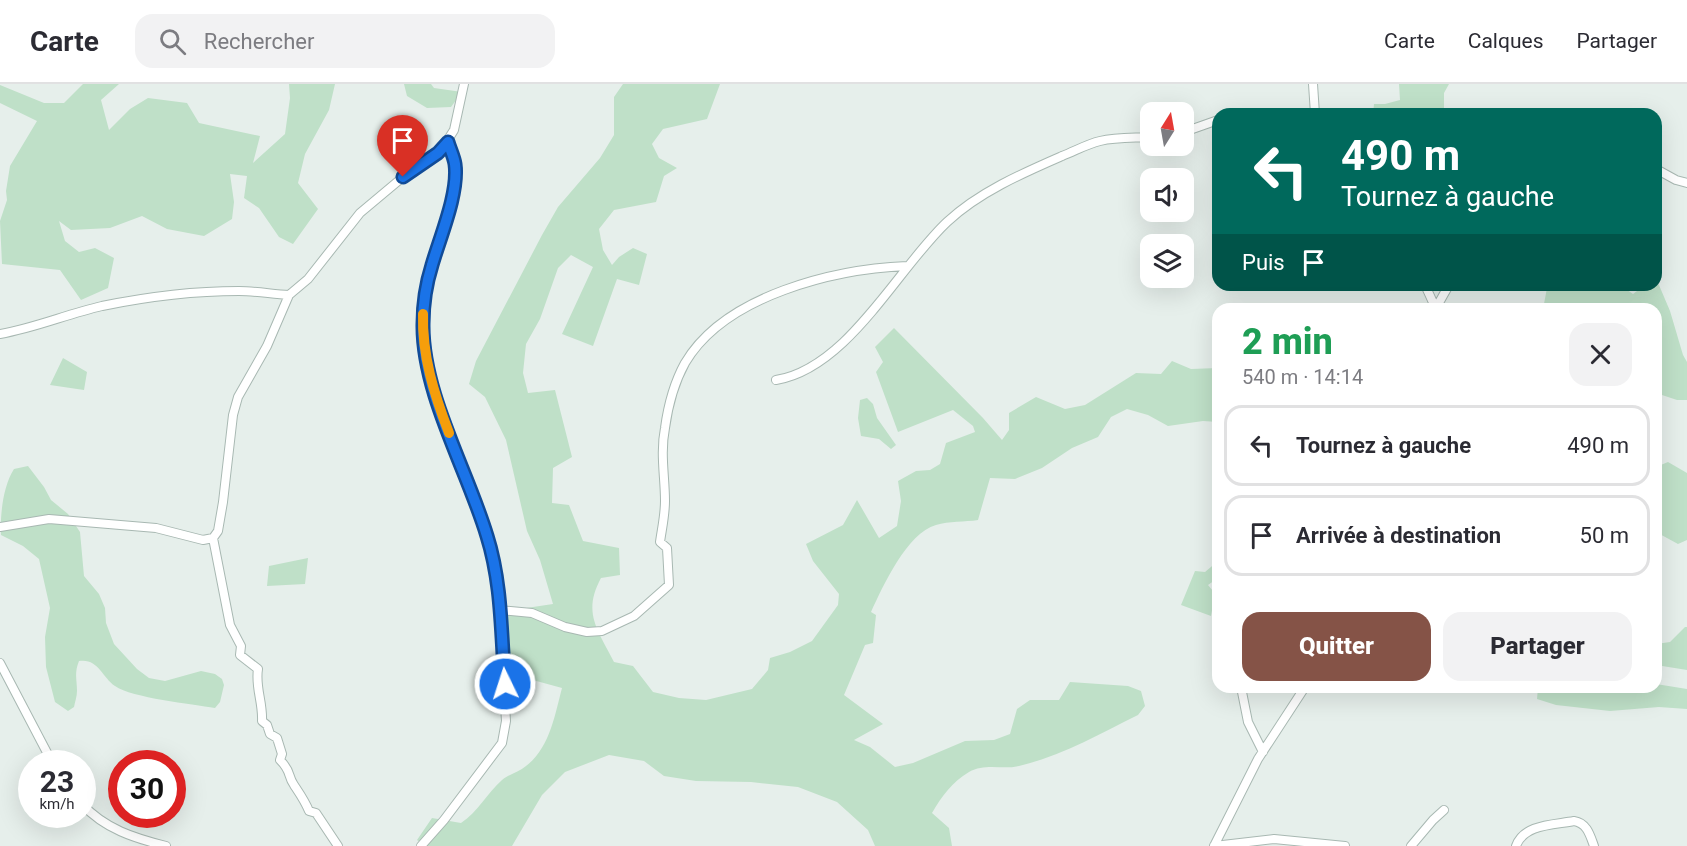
<!DOCTYPE html>
<html lang="fr">
<meta charset="utf-8">
<style>
:root{--surface:#fff;--page:#f2f2f3;--text:#2b2b33;--muted:#7c7c81;--line:#e1e1e2;--accent:#855347}
body{margin:0;font-family:Roboto,sans-serif;background:var(--page);color:var(--text);height:100vh;display:flex;flex-direction:column;font-size:22px;white-space:nowrap}
*{box-sizing:border-box;margin:0}
p{font-size:20px;color:var(--muted)}
.icon{flex:none;width:33px;height:33px;fill:none;stroke:currentColor;stroke-width:2;stroke-linecap:round;stroke-linejoin:round}
.map{position:relative;flex:1;overflow:hidden}
.side{position:absolute;left:1212px;top:219px;width:450px;height:390px;display:flex;flex-direction:column;background:var(--surface);border-radius:18px;box-shadow:0 6px 24px #0002}
.side>*{flex:none}
.guide{position:absolute;left:1212px;top:24px;width:450px;height:183px;border-radius:18px;box-shadow:0 6px 24px #0002;background:#00695c;color:#fff;overflow:hidden}
.needle{width:39px;rotate:11deg}
.buttons{position:absolute;left:1140px;top:18px;display:grid;gap:12px}
.buttons a{display:grid;place-items:center;width:54px;height:54px;border-radius:12px;background:var(--surface);box-shadow:0 6px 24px #0002;font-size:30px}
.speed{position:absolute;left:18px;top:666px;display:flex;gap:12px;font-size:30px;font-weight:700;text-align:center}
.speed>*{display:grid;place-content:center;width:78px;height:78px;border-radius:50%;background:var(--surface);box-shadow:0 6px 24px #0002;line-height:1}
.speed small{font-size:15px;font-weight:400}
.speed .limit{border:9px solid #d22;background:#fff;color:#111}
.pin{position:absolute;display:grid;place-items:center;width:51px;height:51px;color:#fff;margin:-62px -26px;border-radius:50% 50% 50% 0;rotate:-45deg;box-shadow:0 0 6px #0007}
.pin .icon{rotate:45deg}
.me{position:absolute;width:66px;margin:-33px;rotate:356deg;stroke-linejoin:round;filter:drop-shadow(0 0 4px #0008)}
.turn{display:flex;align-items:center;gap:21px;height:126px;padding:0 30px;font-size:27px}
.turn .icon{width:78px;height:78px;stroke-width:2.5}
.turn b{display:block;font-size:42px;line-height:51px}
.then{display:flex;align-items:center;height:57px;padding:0 30px;background:#0003;gap:12px;font-size:22px}
.round{display:grid;place-items:center;flex:none;width:63px;height:63px;border-radius:18px;background:var(--page)}
.head{display:flex;align-items:center;justify-content:space-between;height:102px;padding:0 30px}
h1{font-size:36px;font-weight:800;line-height:45px;color:#1e9e55}
.button{display:flex;gap:12px;margin-top:auto;padding:12px 30px}
.button a{flex:1;height:69px;border-radius:18px;background:var(--accent);color:#fff;font-size:24px;font-weight:800;line-height:69px;text-align:center}
.button a+a{background:var(--page);color:var(--text)}
ul{padding:0;list-style:none}
li{display:flex;align-items:center;gap:18px;height:81px;margin:0 12px 9px;padding:0 18px;border:3px solid var(--line);border-radius:18px}
li div{flex:1}
li b{display:block;font-size:22px}
li em{font-style:normal}
header{display:flex;align-items:center;gap:36px;box-sizing:border-box;height:84px;padding:0 30px;background:var(--surface);border-bottom:2px solid var(--line)}
header strong{font-size:28px}
nav{display:flex;gap:33px;margin-inline-start:auto;font-size:21px}
.search{width:420px;height:54px;background:var(--page);display:flex;align-items:center;gap:15px;box-sizing:border-box;padding:0 21px;border-radius:18px;color:var(--muted);font-size:22px}
.map>svg:first-child{display:block}
</style>
<header>
<strong>Carte</strong>
<div class="search"><svg class="icon" aria-label="search" viewBox="0 0 24 24"><circle cx="10" cy="10" r="6"/><path d="M15 15l6 6"/></svg>Rechercher</div>
<nav><a>Carte</a><a>Calques</a><a>Partager</a></nav>
</header>
<div class="map">
<svg width="1687" height="762" viewBox="0 0 1687 762">
<rect width="100%" height="100%" fill="#e6efeb"/>
<path fill="#bfe0c8" d="M83,0H119L101,16L109,46L130,25L148,14L187,19L199,39L260,52L253,79L285,50L290,14L289,0H335L329,26L305,70L298,99L318,125L293,160L279,153L259,124L244,114L247,92L230,90L234,118L232,135L204,152L167,145L142,132L110,144L71,146L59,137L65,157L79,168L95,164L114,174L108,204L81,216L60,186L2,180L0,137L7,116L6,107L10,82L37,37L0,19V1L44,19H64Z
M404,0H431L434,4L462,8L451,23L427,24L407,12Z
M623,0H720L707,35L663,45L652,60L659,74L677,84L664,92L656,118L614,126L599,145L603,166L612,181L619,173L633,164L647,170L639,201L617,195L593,262L562,250L593,183L571,171L558,184L540,235L526,260L523,289L528,309L555,306L572,373L553,384L552,419L569,421L583,457L619,464L620,491L601,494C582,529 598,546 614,578L633,582L653,608L679,614L706,616L752,605L768,586L770,574L790,568L812,557L838,521L839,510L813,477L806,460L843,441L857,416L879,454L897,442L901,417L898,397L916,387L930,386L940,380L946,359L975,348L973,342L953,326L898,348L876,288L883,278L875,263L894,244L983,334L1002,356L1009,346V329L1036,313L1065,325L1085,321L1136,289L1161,290L1172,277L1191,285L1218,284V338L1203,337L1168,342L1148,331L1127,325L1111,333L1098,353L1072,364L1042,384L1015,395L990,394L978,436C965,438 949,437 936,441C907,449 883,502 871,528L876,531L873,559L865,561L844,611L883,640L854,656L870,663L895,683L913,679L965,657L994,656L1010,650L1017,625L1030,616H1059L1070,598L1128,602L1141,607L1145,622L1138,631C1099,650 1062,672 1019,682C1003,686 985,679 969,688C952,698 942,712 932,729L949,744L952,762H875L868,746L837,718L798,703L751,698L696,697L664,692L644,677L609,671L565,688L542,711L512,762H425L417,756L432,734L461,739C478,728 487,709 502,696C509,690 519,688 526,682C550,664 555,630 562,604L507,589L506,527L553,520L540,476L527,447L506,356L485,313L469,300L476,277L542,151L558,123L600,74L614,51V13Z
M1399,0H1449L1444,9V30H1373L1374,20H1385L1400,16Z
M1656,194L1670,227L1683,271L1687,278V316H1677L1656,309V225H1543L1547,204L1544,201H1620L1633,210L1645,201H1656Z
M63,274L87,288L84,306L50,301Z
M867,314L873,320L877,334L896,361L891,365L879,355L861,352L858,334L860,316Z
M1668,378L1687,389V456L1678,460L1656,448V383Z
M28,382L44,403L51,416L68,430L80,448L84,492L99,510L105,524L106,539L114,560L137,585L149,594L165,597L201,587L215,590L222,595L224,601L220,618L215,624C192,620 132,614 115,602C102,593 98,574 79,577C74,589 77,596 77,607C77,612 75,618 74,623L68,627L55,618L46,583L45,553L50,524L39,475L23,462L1,451C0,431 3,402 14,385Z
M308,474L305,500L267,502L269,482Z
M1218,477V494L1208,501L1218,513L1213,521L1211,532L1181,521L1195,487L1205,488Z
M1685,543H1687V586L1656,581V560L1670,558Z
M1656,600L1687,605V625L1659,623L1610,627L1556,621L1537,615L1538,603H1601L1613,607L1626,603H1656Z"/>
<g fill="none" stroke-linecap="round" stroke-linejoin="round">
<g stroke="#a8b8b2" stroke-width="10">
<path id="minor" d="M1313,0L1315,30
M1297,30L1315,28
M1184,48L1218,36
M1656,85L1676,96L1687,99
M1425,201L1436,225
M1436,224L1449,201
M0,250C35,244 67,230 102,222C146,213 193,207 239,207C255,207 272,210 289,211L308,195L360,129L403,93L442,65L454,46L464,0
M776,296C848,284 897,185 947,138C979,108 1023,89 1062,72C1075,67 1087,60 1100,57C1116,53 1134,54 1150,53
M0,443L49,435L156,444L203,456L213,454L218,447L223,418L233,331L238,313L267,262L289,211
M213,454L230,541L241,562L240,571L258,585C255,603 263,618 262,637L267,641L270,650L277,654L282,670L280,676C292,688 287,691 294,701C300,710 305,717 309,727L316,729L338,762
M499,526L532,529L565,543L587,548L602,547L634,532L669,501L667,464L660,458C662,444 665,431 665,417C665,393 660,369 665,344C668,322 674,299 685,279C725,211 835,185 907,182
M0,579L53,680
M1241,603L1248,638L1263,668
M82,720C105,745 134,754 166,762
M421,762L444,736L502,659L506,637L497,501L494,478L472,405L441,328L425,271L423,241L426,205L449,125L454,98L455,79L448,58
M1214,762L1258,675L1305,603
M1214,762L1274,755L1345,762
M1411,762L1433,736L1444,726
M1516,762C1524,740 1553,741 1574,737C1587,739 1590,751 1594,762"/>
</g>
<use href="#minor" stroke="#fff" stroke-width="8"/>
</g>
<g fill="none" stroke-linecap="round" stroke-linejoin="round">
<g stroke="#114b97" stroke-width="15">
<path id="route" d="M403,93L438,69L448,58C450,65 454,73 455,80C459,109 440,153 432,181C426,200 423,220 423,240C422,309 467,385 487,452C502,499 501,551 505,600"/>
</g>
<use href="#route" stroke="#1a73e8" stroke-width="10"/>
<path stroke="#f59e0b" stroke-width="10" d="M423,230C422,272 434,310 449,349"/>
</g>
</svg>
<div class="buttons">
<a><svg class="needle" viewBox="-14 -14 28 28"><path d="M0-13l5 13h-10z" fill="#e53935"/><path d="M0 13l5-13h-10z" fill="#7c7c81"/></svg></a>
<a><svg class="icon" aria-label="sound" viewBox="0 0 24 24"><path d="M4 9h4l5-4v14l-5-4H4zM17 9q2 3 0 6"/></svg></a>
<a><svg class="icon" aria-label="layers" viewBox="0 0 24 24"><path d="M12 4l9 5-9 5-9-5zM3 14l9 5 9-5"/></svg></a>
</div>
<div class="speed"><div>23<small>km/h</small></div><div class="limit">30</div></div>
<div class="pin" style="left:403px;top:93px;background:#d93025"><svg class="icon" aria-label="arrive" viewBox="0 0 24 24"><path d="M6 21V4h12l-3 4 3 4H6"/></svg></div>
<svg class="me" style="left:505px;top:600px" viewBox="-20 -20 40 40"><circle r="17" fill="#1a73e8" stroke="#fff" stroke-width="3"/><path d="M0-11L8 9 0 5-8 9z" fill="#fff"/></svg>
<div class="guide">
<div class="turn"><svg class="icon" aria-label="left" viewBox="0 0 24 24"><path d="M17 20v-9H6M10 6l-5 5 5 5"/></svg><div><b>490 m</b>Tournez à gauche</div></div>
<div class="then">Puis<svg class="icon" aria-label="arrive" viewBox="0 0 24 24"><path d="M6 21V4h12l-3 4 3 4H6"/></svg></div>
</div>
<section class="side">
<div class="head"><div><h1>2 min</h1><p>540 m · 14:14</p></div><a class="round"><svg class="icon" aria-label="close" viewBox="0 0 24 24"><path d="M6 6l12 12M18 6L6 18"/></svg></a></div>
<ul>
<li><svg class="icon" aria-label="left" viewBox="0 0 24 24"><path d="M17 20v-9H6M10 6l-5 5 5 5"/></svg><div><b>Tournez à gauche</b></div><em>490 m</em></li>
<li><svg class="icon" aria-label="arrive" viewBox="0 0 24 24"><path d="M6 21V4h12l-3 4 3 4H6"/></svg><div><b>Arrivée à destination</b></div><em>50 m</em></li>
</ul>
<div class="button"><a>Quitter</a><a>Partager</a></div>
</section>
</div>
